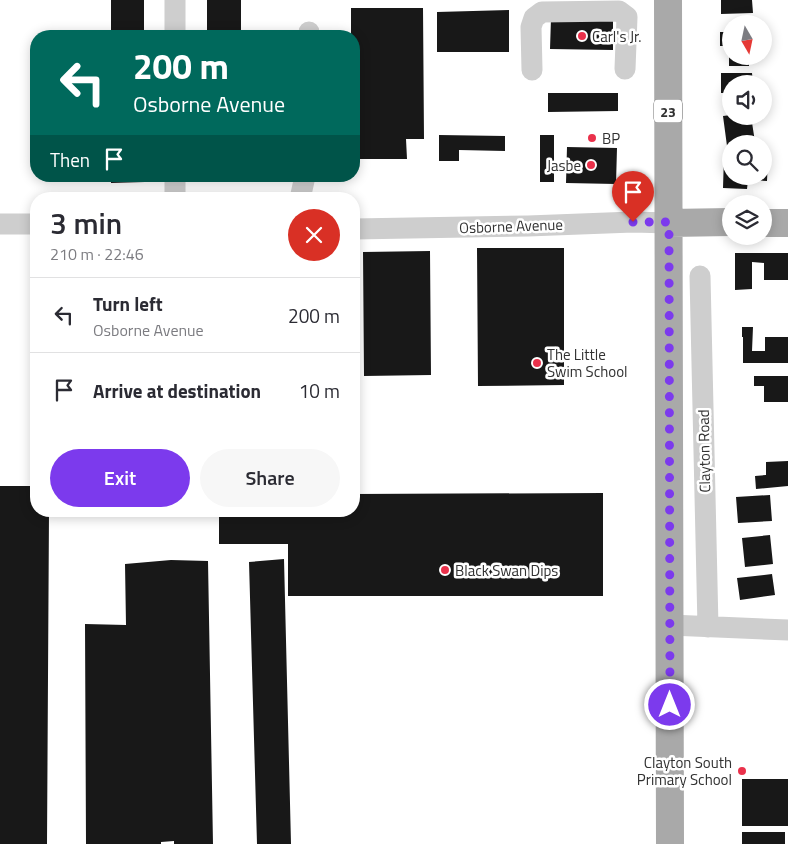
<!DOCTYPE html>
<meta charset="utf-8">
<style>
:root{--surface:#fff;--page:#f7f7f7;--text:#2b2b33;--muted:#7c7c81;--line:#e1e1e2;--accent:#7c3aed}
body{margin:0;font-family:"Titillium Web",sans-serif;background:var(--page);color:var(--text);height:100vh;display:flex;flex-direction:column;font-size:19px;white-space:nowrap}
*{box-sizing:border-box;margin:0}
p{font-size:16px;color:var(--muted)}
.icon{flex:none;width:28px;height:28px;fill:none;stroke:currentColor;stroke-width:2;stroke-linecap:round;stroke-linejoin:round}
.map{position:relative;flex:1;overflow:hidden}
.details{position:absolute;left:30px;top:192px;width:330px;height:325px;display:flex;flex-direction:column;background:var(--surface);border-radius:20px;box-shadow:0 2px 12px #0003}
.details>*{flex:none}
.hud{position:absolute;left:30px;top:30px;width:330px;height:152px;border-radius:20px;box-shadow:0 2px 12px #0003;background:#00695c;color:#fff;overflow:hidden}
.needle{width:32px;rotate:171deg}
.controls{position:absolute;left:722px;top:15px;display:grid;gap:10px}
.controls a{display:grid;place-items:center;width:50px;height:50px;border-radius:50%;background:var(--surface);box-shadow:0 2px 12px #0003;font-size:25px}
.pin{position:absolute;display:grid;place-items:center;width:42px;height:42px;color:#fff;margin:-51px -21px;border-radius:50% 50% 50% 0;rotate:-45deg;box-shadow:0 0 5px #0007}
.pin .icon{rotate:45deg}
.me{position:absolute;width:55px;margin:-28px;rotate:0deg;stroke-linejoin:round;filter:drop-shadow(0 0 4px #0008)}
.turn{display:flex;align-items:center;gap:18px;height:105px;padding:0 20px;font-size:22px}
.turn .icon{width:65px;height:65px;stroke-width:2.5}
.turn b{display:block;font-size:35px;line-height:42px}
.then{display:flex;align-items:center;height:48px;padding:0 20px;background:#0003;gap:10px;font-size:19px}
.round{display:grid;place-items:center;flex:none;width:52px;height:52px;border-radius:26px;background:var(--page)}
.head{display:flex;align-items:center;justify-content:space-between;height:85px;padding:0 20px}
h1{font-size:30px;font-weight:600;line-height:38px}
.button{display:flex;gap:10px;margin-top:auto;padding:10px 20px}
.button a{flex:1;height:58px;border-radius:30px;background:var(--accent);color:#fff;font-size:20px;font-weight:600;line-height:58px;text-align:center}
.button a+a{background:var(--page);color:var(--text)}
ul{padding:0;list-style:none}
li{display:flex;align-items:center;gap:15px;height:75px;padding:0 20px;border-top:1px solid var(--line)}
li div{flex:1}
li b{display:block;font-size:19px}
li em{font-style:normal}
.map>svg:first-child{display:block}
</style>
<div class="map">
<svg width="788" height="844" viewBox="0 0 788 844">
<rect width="100%" height="100%" fill="#fff"/>
<path fill="#181818" d="M111,0H144V36H111Z
M207,0H241V36H207Z
M721,0H752L753,13L721,14Z
M351,8H423L424,139H406L407,159H354V36H351Z
M509,10V52H437V12Z
M551,18L613,19V50L550,49Z
M720,32H731V56H749V66H729V46H720Z
M721,73H752L753,84H731V93H721Z
M548,93H618V111L548,112Z
M731,115V116H751L755,142L731,144V145L727,146L723,116Z
M439,135L505,136V151L459,150V161H439Z
M540,135H554V182H540Z
M567,147L617,148L616,184L566,183Z
M724,156L731,157V176H764V158H768L767,181L748,180L747,189L723,188Z
M111,176H145V182L111,183Z
M207,176H242V180L207,181Z
M477,248H564V385L478,386Z
M430,251L431,375L364,376L363,252Z
M735,253H788V280H764V263L752,262V289L735,290Z
M742,327H753L752,351H765V337H788V363H743V337H742Z
M754,376H788V402H764V386H754Z
M788,461V486L756,489L755,476L766,475V462Z
M0,486H36V511H49L47,844H0Z
M603,493V596H288V544H219V511H354V494Z
M770,495L772,521L738,523L736,497Z
M770,535L773,564L745,567L742,538Z
M284,559L291,844H257L249,562Z
M171,560L208,561L213,844H174V841L161,842V844H86L85,624L126,625L125,564Z
M772,574L775,595L740,600L737,578Z
M742,779H788V826H742Z
M742,832H785V844H742Z"/>
<g fill="none" stroke-linecap="round" stroke-linejoin="round">
<path stroke="#cecece" stroke-width="21" d="M175,36V0
M309,36V32
M532,70L531,27L534,18L542,12L619,11L627,17L625,69
M175,199V176
M300,199L305,176
M0,224H36
M354,229L528,226L633,222L669,223
M700,276L708,627
M670,625L788,630"/>
<path stroke="#a9a9a9" stroke-width="28" d="M668,0L670,844
M669,223L731,222
M764,223H788"/>
</g>
<g fill="none" stroke-linecap="round" stroke-linejoin="round">
<path stroke="#7c3aed" stroke-width="9" stroke-dasharray="0 16.2" d="M633,222H669L670,705"/>
</g>
<g fill="#ea314b" stroke="#fff" stroke-width="2">
<circle cx="582" cy="36" r="5"/>
<circle cx="592" cy="138" r="5"/>
<circle cx="591" cy="165" r="5"/>
<circle cx="537" cy="363" r="5"/>
<circle cx="445" cy="570" r="5"/>
<circle cx="742" cy="771" r="5"/>
</g>
<g text-anchor="middle" dominant-baseline="central" stroke-width="5" stroke-linejoin="round" paint-order="stroke">
<rect fill="#fff" stroke="#6f6f6f" stroke-width="1" x="654" y="99.5" width="28" height="23" rx="4"/>
<g font-size="14" font-weight="bold" fill="#313131">
<text x="668" y="111">23</text>
</g>
<g font-size="15" fill="#313131" stroke="#fff" text-anchor="start">
<text x="592" y="36">Carl's Jr.</text>
<text x="602" y="138">BP</text>
<text x="581" y="165" text-anchor="end">Jasbe</text>
<text x="547" y="354">The Little<tspan x="547" dy="17">Swim School</tspan></text>
<text x="455" y="570">Black Swan Dips</text>
<text x="732" y="762" text-anchor="end">Clayton South<tspan x="732" dy="17">Primary School</tspan></text>
</g>
<g font-size="15" fill="#313131" stroke="#fff">
<text transform="translate(511 226) rotate(-2)">Osborne Avenue</text>
<text transform="translate(704 451) rotate(-91)">Clayton Road</text>
</g>
</g>
</svg>
<div class="controls">
<a><svg class="needle" viewBox="-14 -14 28 28"><path d="M0-13l5 13h-10z" fill="#e53935"/><path d="M0 13l5-13h-10z" fill="#7c7c81"/></svg></a>
<a><svg class="icon" aria-label="sound" viewBox="0 0 24 24"><path d="M4 9h4l5-4v14l-5-4H4zM17 9q2 3 0 6"/></svg></a>
<a><svg class="icon" aria-label="search" viewBox="0 0 24 24"><circle cx="10" cy="10" r="6"/><path d="M15 15l6 6"/></svg></a>
<a><svg class="icon" aria-label="layers" viewBox="0 0 24 24"><path d="M12 4l9 5-9 5-9-5zM3 14l9 5 9-5"/></svg></a>
</div>
<div class="pin" style="left:633px;top:222px;background:#d93025"><svg class="icon" aria-label="arrive" viewBox="0 0 24 24"><path d="M6 21V4h12l-3 4 3 4H6"/></svg></div>
<svg class="me" style="left:670px;top:705px" viewBox="-20 -20 40 40"><circle r="17" fill="#7c3aed" stroke="#fff" stroke-width="3"/><path d="M0-11L8 9 0 5-8 9z" fill="#fff"/></svg>
<div class="hud">
<div class="turn"><svg class="icon" aria-label="left" viewBox="0 0 24 24"><path d="M17 20v-9H6M10 6l-5 5 5 5"/></svg><div><b>200 m</b>Osborne Avenue</div></div>
<div class="then">Then<svg class="icon" aria-label="arrive" viewBox="0 0 24 24"><path d="M6 21V4h12l-3 4 3 4H6"/></svg></div>
</div>
<section class="details">
<div class="head"><div><h1>3 min</h1><p>210 m · 22:46</p></div><a class="round" style="background:#d93025;color:#fff"><svg class="icon" aria-label="close" viewBox="0 0 24 24"><path d="M6 6l12 12M18 6L6 18"/></svg></a></div>
<ul>
<li><svg class="icon" aria-label="left" viewBox="0 0 24 24"><path d="M17 20v-9H6M10 6l-5 5 5 5"/></svg><div><b>Turn left</b><p>Osborne Avenue</p></div><em>200 m</em></li>
<li><svg class="icon" aria-label="arrive" viewBox="0 0 24 24"><path d="M6 21V4h12l-3 4 3 4H6"/></svg><div><b>Arrive at destination</b></div><em>10 m</em></li>
</ul>
<div class="button"><a>Exit</a><a>Share</a></div>
</section>
</div>
